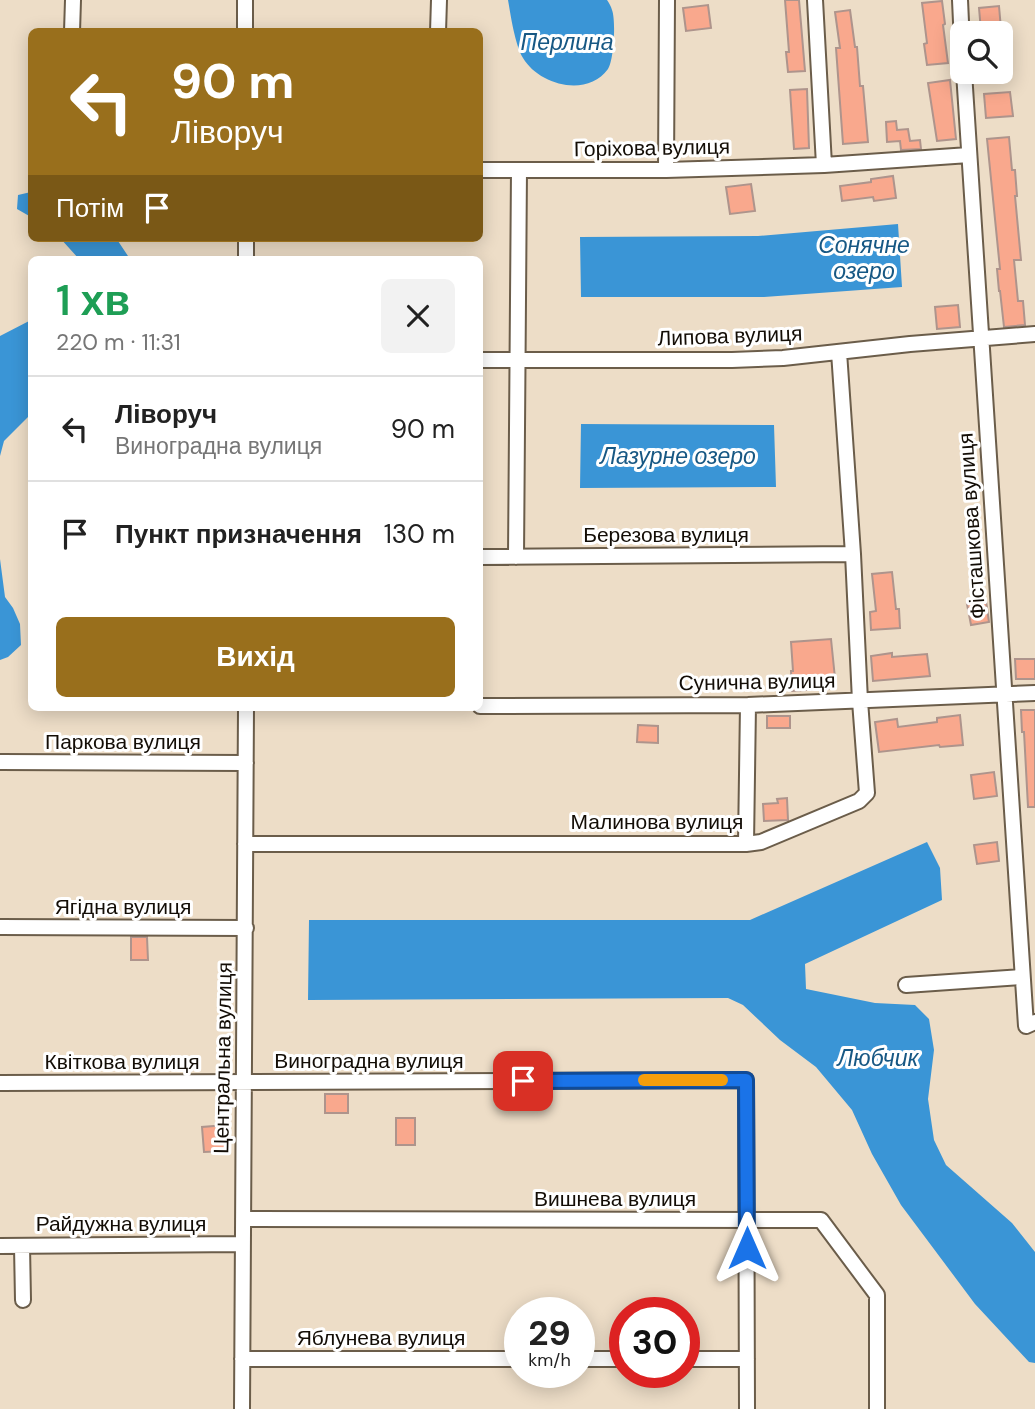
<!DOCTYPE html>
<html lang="uk">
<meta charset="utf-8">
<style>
:root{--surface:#fff;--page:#f2f2f2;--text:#222;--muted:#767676;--line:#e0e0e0;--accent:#996f1c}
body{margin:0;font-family:"DM Sans",sans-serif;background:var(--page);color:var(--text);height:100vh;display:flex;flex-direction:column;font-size:26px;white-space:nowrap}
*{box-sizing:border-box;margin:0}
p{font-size:23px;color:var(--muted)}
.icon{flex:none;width:38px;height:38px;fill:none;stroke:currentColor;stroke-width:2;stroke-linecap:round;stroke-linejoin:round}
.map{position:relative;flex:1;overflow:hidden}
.panel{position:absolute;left:28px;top:256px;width:455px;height:455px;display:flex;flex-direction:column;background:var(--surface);border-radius:10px;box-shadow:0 4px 18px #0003}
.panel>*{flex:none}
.top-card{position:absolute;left:28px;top:28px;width:455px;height:214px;border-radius:10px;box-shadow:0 4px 18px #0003;background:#996f1c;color:#fff;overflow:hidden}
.controls{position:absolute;left:950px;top:21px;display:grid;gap:14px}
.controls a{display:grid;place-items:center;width:63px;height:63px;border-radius:10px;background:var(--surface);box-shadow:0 4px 18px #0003;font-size:35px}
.speed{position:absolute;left:504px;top:1297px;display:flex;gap:14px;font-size:35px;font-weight:700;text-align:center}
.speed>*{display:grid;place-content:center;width:91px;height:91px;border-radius:50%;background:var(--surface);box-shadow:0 4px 18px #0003;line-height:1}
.speed small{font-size:18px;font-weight:400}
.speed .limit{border:10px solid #d22;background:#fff;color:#111}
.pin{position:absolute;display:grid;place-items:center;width:60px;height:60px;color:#fff;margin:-30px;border-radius:14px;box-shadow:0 4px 10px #0006}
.me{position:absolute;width:77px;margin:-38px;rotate:0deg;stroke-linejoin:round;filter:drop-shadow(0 0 5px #0008)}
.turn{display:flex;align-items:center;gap:24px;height:147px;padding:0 28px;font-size:32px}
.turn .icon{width:91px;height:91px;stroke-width:2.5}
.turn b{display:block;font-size:49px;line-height:60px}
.then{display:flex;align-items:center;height:66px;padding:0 28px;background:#0003;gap:14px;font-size:26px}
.round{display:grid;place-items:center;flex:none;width:74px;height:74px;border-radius:10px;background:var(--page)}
.headline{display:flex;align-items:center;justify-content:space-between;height:119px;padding:0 28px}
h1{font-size:42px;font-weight:600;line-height:52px;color:#1e9e55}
.button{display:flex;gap:14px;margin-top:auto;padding:14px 28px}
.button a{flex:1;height:80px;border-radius:10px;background:var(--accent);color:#fff;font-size:28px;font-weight:600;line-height:80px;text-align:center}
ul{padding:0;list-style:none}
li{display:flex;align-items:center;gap:21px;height:105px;padding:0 28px;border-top:2px solid var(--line)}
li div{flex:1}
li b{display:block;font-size:26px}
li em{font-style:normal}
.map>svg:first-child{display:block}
</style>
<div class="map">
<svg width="1035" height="1409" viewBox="0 0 1035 1409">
<rect width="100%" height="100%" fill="#edddc7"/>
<path fill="#3a95d6" d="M508,0H607C609,3 611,6 612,10C616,20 614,60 608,69C587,98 539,85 523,58C515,44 511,17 508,0Z
M31,192H32L31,217L17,209L18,195Z
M898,224L902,287L764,297H581L580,237L758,236Z
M60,238H116L130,259H79Z
M31,320V414L4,441L0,456V336Z
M581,424L774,425L776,487L580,488Z
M0,559L5,597L13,608L20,624L21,645L8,657L0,660Z
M927,842L940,868L942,900L805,964L806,989L875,1003L915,1005L929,1019L934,1050L928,1099L934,1140L946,1165L1012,1223L1035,1252V1363L1029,1362L975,1304L901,1205L872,1154L852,1110L816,1067L780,1040L743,1005L728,998L308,1000L309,920H750Z"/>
<path fill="#f9a88d" stroke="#ae948c" stroke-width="2" d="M785,0H799L805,71L788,72L786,52H789Z
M942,1L945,24L943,25L948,63L927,65L924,44L927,43L922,3Z
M708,5L711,28L686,31L683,8Z
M999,6L1001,29L981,31L979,8Z
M850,10L855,47H857L860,86H863L868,142L843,144L836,48H840L835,12Z
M950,80L956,139L937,141L928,83Z
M807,89L809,148L794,149L790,90Z
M1010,92L1013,116L986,118L984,94Z
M896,121L897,130L908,129L910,141L920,140L921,149L901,150L900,141L887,142L886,122Z
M1009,137L1012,170H1015L1017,196H1015L1021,260H1014L1018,301H1023L1025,325L1004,327L1000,291H999L997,269H1000L987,139Z
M893,176L896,198L874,201L873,197L842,201L840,186L871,182V179Z
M751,184L755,211L730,214L726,187Z
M958,305L960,327L937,329L935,307Z
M892,572L896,609H899L900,628L871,630L870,612L876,611L872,574Z
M986,601L989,622L971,625L967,604Z
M831,639L836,688L792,691L791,671H793L791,642Z
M892,653V657L927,654L930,676L873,681L871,656Z
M1015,659H1035V679H1016Z
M1021,710H1035V807H1028L1024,732H1022Z
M960,715L963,745L940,747L939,745L879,752L875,722L897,719L898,727L937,722V718Z
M767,716H790V728H767Z
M638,725L658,726V743L637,742Z
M994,772L997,796L974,799L971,775Z
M787,798L788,820L764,821L763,804L778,803L777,799Z
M997,842L999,861L977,864L974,845Z
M131,937H147L148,960H131Z
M325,1094H348V1113H325Z
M396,1118H415V1145H396Z
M226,1125L227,1151L204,1152L202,1127Z"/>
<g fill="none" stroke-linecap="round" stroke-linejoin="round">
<g stroke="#6b5d4a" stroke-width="18">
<path id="street" d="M245,0V32
M815,0L824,165
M960,0L962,44
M72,32L73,0
M438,32L439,0
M964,72L1026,1026L1035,1022
M480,170H666L824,165L969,155
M666,170L667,0
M246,259V238
M480,360H732L783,358L910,344L1035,334
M480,557L853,554
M516,557L519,170
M480,706L748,705L1035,693
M0,762L246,763
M245,844H746L761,842L859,801L867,793L860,701L853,554L839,352
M746,844L748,705
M0,927L246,928
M906,985L1022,977
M0,1083L746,1080L747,1409
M243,1219L821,1220L877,1295V1409
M0,1246L242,1244
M22,1246L23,1300
M242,1359H520
M579,1359H625
M684,1359H747
M242,1409L246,707"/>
</g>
<use href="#street" stroke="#fff" stroke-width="14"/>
</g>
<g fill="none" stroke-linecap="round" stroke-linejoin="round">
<g stroke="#114b97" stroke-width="18">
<path id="route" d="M523,1081L746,1080L747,1248"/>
</g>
<use href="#route" stroke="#1a73e8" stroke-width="12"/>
<path stroke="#f59e0b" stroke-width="12" d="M644,1080H722"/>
</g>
<g text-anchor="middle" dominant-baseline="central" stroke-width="6" stroke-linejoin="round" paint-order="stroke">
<g font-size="21" fill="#130d06" stroke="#fff">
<text transform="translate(652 148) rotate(-1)">Горіхова вулиця</text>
<text transform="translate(730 336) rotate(-2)">Липова вулиця</text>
<text transform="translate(972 526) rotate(-94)">Фісташкова вулиця</text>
<text x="666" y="535">Березова вулиця</text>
<text transform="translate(757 682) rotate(-1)">Сунична вулиця</text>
<text x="123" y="742">Паркова вулиця</text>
<text x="657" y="822">Малинова вулиця</text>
<text x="123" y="907">Ягідна вулиця</text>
<text transform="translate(223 1058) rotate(-89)">Центральна вулиця</text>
<text x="369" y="1061">Виноградна вулиця</text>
<text x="122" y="1062">Квіткова вулиця</text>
<text x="615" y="1199">Вишнева вулиця</text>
<text x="121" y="1224">Райдужна вулиця</text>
<text x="381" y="1338">Яблунева вулиця</text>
</g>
<g font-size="23" font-style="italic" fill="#175884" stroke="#fff">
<text x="567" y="42">Перлина</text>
<text x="864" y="245">Сонячне<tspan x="864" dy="26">озеро</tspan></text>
<text x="678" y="456">Лазурне озеро</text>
<text x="878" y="1058">Любчик</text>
</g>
</g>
</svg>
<div class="controls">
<a><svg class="icon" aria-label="search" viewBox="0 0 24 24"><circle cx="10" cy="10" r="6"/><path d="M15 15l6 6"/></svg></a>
</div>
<div class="speed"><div>29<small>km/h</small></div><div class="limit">30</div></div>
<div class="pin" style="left:523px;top:1081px;background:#d93025"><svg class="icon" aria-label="arrive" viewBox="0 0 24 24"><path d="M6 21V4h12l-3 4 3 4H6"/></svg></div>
<svg class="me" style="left:747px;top:1248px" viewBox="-20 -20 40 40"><path d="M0-17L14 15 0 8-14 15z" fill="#1a73e8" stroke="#fff" stroke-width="4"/></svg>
<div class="top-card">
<div class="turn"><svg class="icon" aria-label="left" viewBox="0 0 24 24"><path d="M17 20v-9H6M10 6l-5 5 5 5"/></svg><div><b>90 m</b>Ліворуч</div></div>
<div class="then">Потім<svg class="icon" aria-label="arrive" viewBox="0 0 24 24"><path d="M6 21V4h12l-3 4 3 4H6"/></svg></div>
</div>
<section class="panel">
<div class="headline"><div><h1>1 хв</h1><p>220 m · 11:31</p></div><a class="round"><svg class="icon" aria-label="close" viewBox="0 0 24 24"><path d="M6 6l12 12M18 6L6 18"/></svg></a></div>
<ul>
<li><svg class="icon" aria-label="left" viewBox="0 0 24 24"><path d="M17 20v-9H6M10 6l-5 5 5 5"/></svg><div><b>Ліворуч</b><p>Виноградна вулиця</p></div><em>90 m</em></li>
<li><svg class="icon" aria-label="arrive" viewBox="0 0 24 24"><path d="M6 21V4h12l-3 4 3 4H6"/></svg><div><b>Пункт призначення</b></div><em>130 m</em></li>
</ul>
<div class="button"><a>Вихід</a></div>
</section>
</div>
